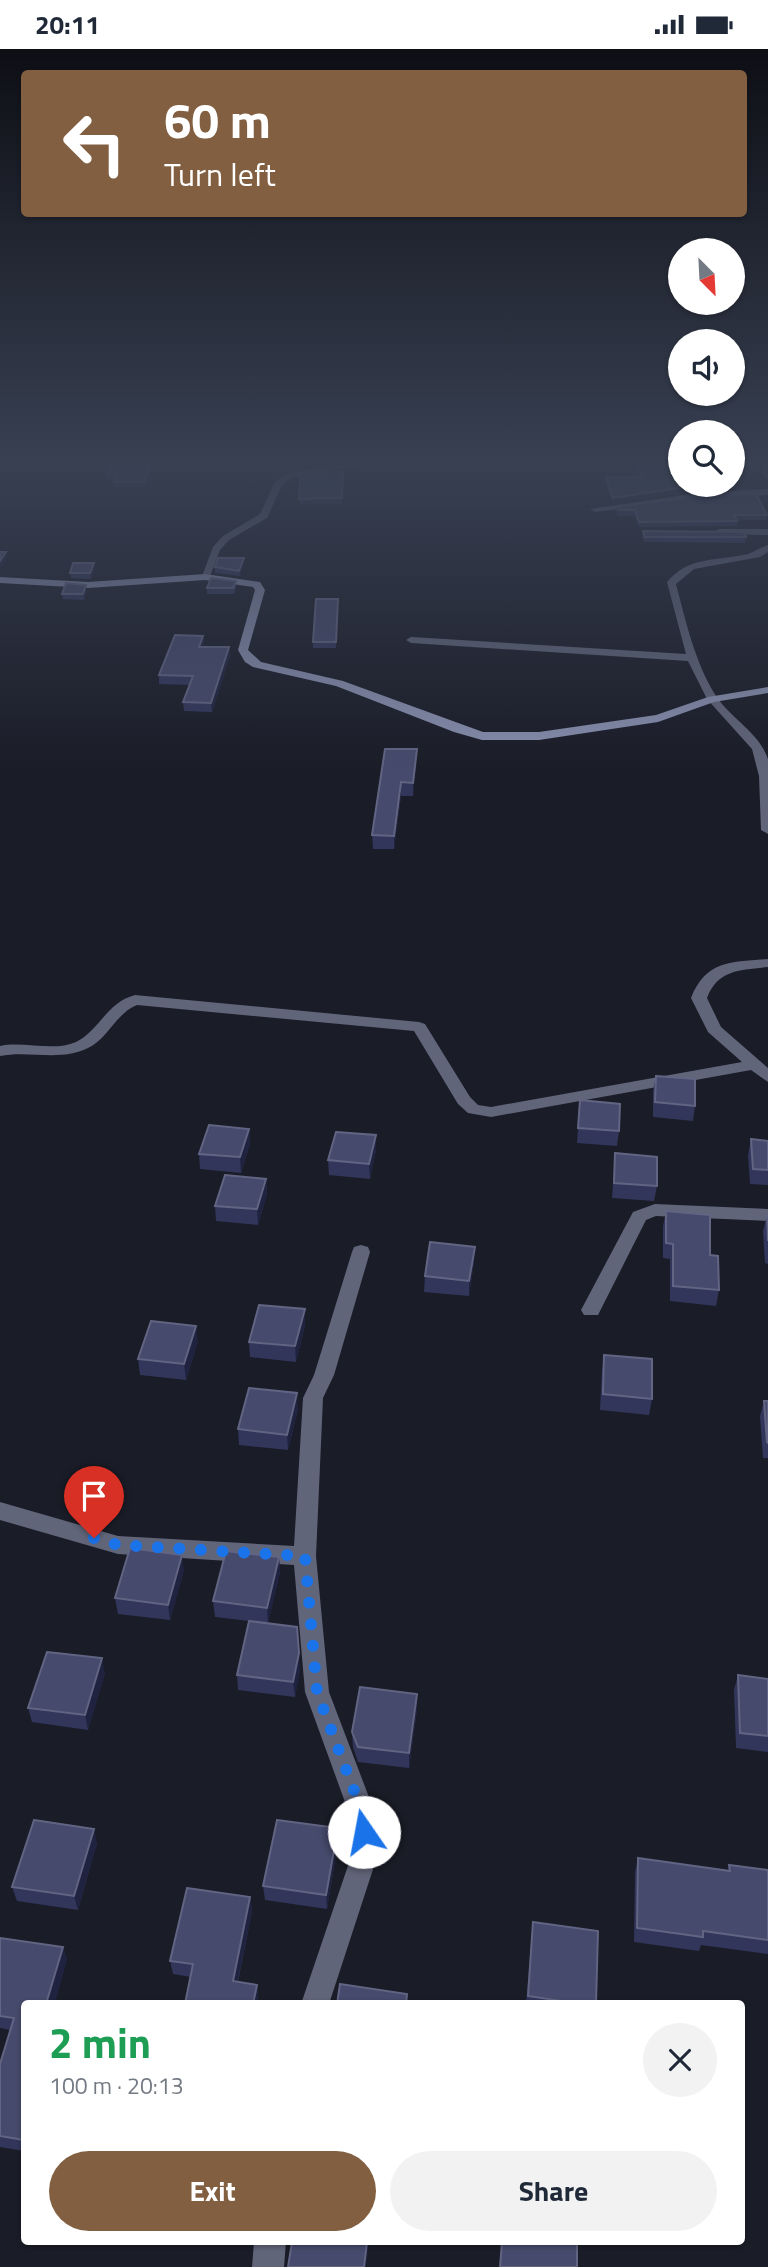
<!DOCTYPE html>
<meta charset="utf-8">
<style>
:root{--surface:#fff;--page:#f2f2f3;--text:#1f2937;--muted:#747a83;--accent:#815f40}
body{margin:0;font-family:"Titillium Web",sans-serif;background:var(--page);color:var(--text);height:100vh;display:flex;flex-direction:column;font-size:26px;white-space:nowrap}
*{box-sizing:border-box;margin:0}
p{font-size:23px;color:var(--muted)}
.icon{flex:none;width:38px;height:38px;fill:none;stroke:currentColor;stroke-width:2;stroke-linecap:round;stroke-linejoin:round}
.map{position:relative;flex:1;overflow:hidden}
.drawer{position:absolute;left:21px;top:1951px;width:724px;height:245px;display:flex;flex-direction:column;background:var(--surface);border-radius:7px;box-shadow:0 2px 5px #0004}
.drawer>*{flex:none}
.top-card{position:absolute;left:21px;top:21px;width:726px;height:147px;border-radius:7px;box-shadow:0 2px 5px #0004;background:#815f40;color:#fff;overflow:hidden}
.needle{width:46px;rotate:156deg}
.controls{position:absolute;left:668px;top:189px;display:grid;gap:14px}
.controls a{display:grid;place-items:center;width:77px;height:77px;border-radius:50%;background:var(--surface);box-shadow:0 2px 5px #0004;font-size:35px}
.pin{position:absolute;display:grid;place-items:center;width:60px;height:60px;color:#fff;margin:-72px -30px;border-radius:50% 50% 50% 0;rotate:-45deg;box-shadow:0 0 7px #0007}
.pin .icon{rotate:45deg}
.me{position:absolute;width:77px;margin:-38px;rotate:348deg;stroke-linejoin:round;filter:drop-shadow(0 0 5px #0008)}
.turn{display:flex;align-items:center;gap:24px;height:147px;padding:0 28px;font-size:32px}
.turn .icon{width:91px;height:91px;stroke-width:2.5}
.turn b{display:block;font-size:49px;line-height:60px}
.round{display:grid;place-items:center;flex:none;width:74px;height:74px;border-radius:37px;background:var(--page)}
.overview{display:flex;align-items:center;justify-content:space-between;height:119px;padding:0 28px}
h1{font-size:42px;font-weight:700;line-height:52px;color:#1e9e55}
.button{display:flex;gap:14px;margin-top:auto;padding:14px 28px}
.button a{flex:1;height:80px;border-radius:42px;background:var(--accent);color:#fff;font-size:28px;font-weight:700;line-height:80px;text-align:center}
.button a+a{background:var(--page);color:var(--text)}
.status{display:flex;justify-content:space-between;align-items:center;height:49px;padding:0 35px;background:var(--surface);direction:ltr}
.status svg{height:19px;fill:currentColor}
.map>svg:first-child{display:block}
</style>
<div class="status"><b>20:11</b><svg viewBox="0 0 49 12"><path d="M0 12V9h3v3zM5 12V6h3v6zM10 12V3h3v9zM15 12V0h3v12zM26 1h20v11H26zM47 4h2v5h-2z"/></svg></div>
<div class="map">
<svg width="768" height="2218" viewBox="0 0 768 2218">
<rect width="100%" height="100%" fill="#1a1c27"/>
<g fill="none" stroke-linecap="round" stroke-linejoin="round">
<path fill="#616579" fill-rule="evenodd" d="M342,415H359L291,429L282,436L267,469L229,491L220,501L209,530H201L213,498L223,487L260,465L275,433L285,425Z
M764,415H768V431L761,424Z
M768,440V446L699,450L595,463L590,460L699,444Z
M719,480H768V486L716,485L714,483Z
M768,496V503L760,508L694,520L676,535C686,573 695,614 716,647C732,671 758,682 768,710V785L761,781L759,727L752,700L707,650L688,612L411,594L406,591L411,588L686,605L667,533C688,508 713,512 743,506C752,505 759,499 768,496Z
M768,910V918C741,921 718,920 707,949L721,978L768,1019V1033L751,1021L491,1068L468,1064L458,1055L414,982L137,956C115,965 108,990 88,999C60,1013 29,1001 0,1007V997C24,992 54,1003 76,993C100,981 107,953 135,946L419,973L425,975L470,1048L478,1056L491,1058L742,1013L708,983L691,949C706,911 732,913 768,910Z
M655,1155L768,1160V1172L656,1167L646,1171L598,1266H584L581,1261L633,1163Z
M361,1196L368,1198L370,1203L334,1326L323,1349L316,1507L329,1643L375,1764L379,1802L329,1955H301L353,1802L349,1764L305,1643L294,1516L118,1505L0,1471V1453L118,1487L294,1497L303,1349L314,1326L352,1203L354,1198Z
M254,2193H286L284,2218H252Z"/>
<path fill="#888fae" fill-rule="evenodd" d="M205,525L260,533L265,541L248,601L261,613L343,632L483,683H539L656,666L708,648L768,638V644L714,653L658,673L539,691H482L454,683L336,637L253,618L245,613L238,601L255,541L253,538L205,531L88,539L0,534V528L88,533Z"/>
</g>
<path fill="#32365b" d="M152,415L145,438H114L115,430H106V425Z
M634,415H669L679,444L613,454L605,433L606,428H639Z
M343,423L342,455H299V450Z
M617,458L767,466L766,471H737V477L639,478L635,467H618L616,463Z
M643,482L746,488L745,494L644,493L642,488Z
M94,514L95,520L91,530L71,529L70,524Z
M244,515L240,527L215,524V518Z
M236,532V538L234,545H207V539Z
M87,542L84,551L63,550L62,545Z
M338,550L336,599H313V593Z
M203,587L204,595L202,598H229L230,607L212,663L184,662L183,653L190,636L159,635V626Z
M417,700L413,747H401L394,800H373L372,786Z
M656,1027L695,1057L693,1072L653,1068V1042Z
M580,1051L619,1082L617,1097L577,1094Z
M249,1080L250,1095L241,1124L200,1120L199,1105Z
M376,1086V1101L370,1130L329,1126L328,1111Z
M751,1090L768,1092V1136L750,1135L748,1106Z
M615,1104L657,1137L654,1152L612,1149Z
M266,1130L267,1145L258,1176L216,1172L215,1157Z
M666,1162L710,1206L719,1241L716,1257L670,1252V1210L663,1209V1177Z
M767,1166L768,1167V1215L765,1214L763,1182Z
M474,1213L469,1247L424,1243L425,1227Z
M305,1276L296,1313L250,1308L249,1293Z
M198,1292L186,1331L140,1326L138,1310Z
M604,1306L652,1350L649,1366L600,1361L602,1321Z
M764,1352H768V1409H763L760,1367Z
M298,1360L288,1401L239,1396L238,1380Z
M279,1508L280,1523L268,1574L215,1568L213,1552Z
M184,1521L170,1571L118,1565L115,1549Z
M300,1619L295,1648L238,1641L237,1626Z
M105,1624L88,1681L32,1673L28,1659Z
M738,1626L768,1630V1703L736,1699L734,1641Z
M417,1645V1660L409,1719L358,1713L353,1698L352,1683Z
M338,1779V1793L327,1860L265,1851L263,1837Z
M97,1794L78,1861L17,1852L12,1838Z
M638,1809L728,1821L729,1816L768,1821V1905L701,1896L699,1902L634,1893L635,1823Z
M250,1848L252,1862L238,1933L257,1936L258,1949L257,1955H185L191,1928L173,1925L170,1912Z
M533,1873L596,1955H526Z
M0,1889L63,1898L67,1911L24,1955V2102L0,2098V2015L10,1981L0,1979Z"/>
<path fill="#20233f" d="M150,415H152L145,438L144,433Z
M680,439L679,444L613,454V449Z
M6,503L7,509L0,520V512Z
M244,509V515L240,527L239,522Z
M94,514L95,520L91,530L90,524Z
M86,536L87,542L84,551L83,545Z
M203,587L204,595L199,606V598Z
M229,598L230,607L212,663L211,654Z
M417,700L416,714L413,747V734Z
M401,733V747L394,800V787Z
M249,1080L250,1095L241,1124L240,1108Z
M376,1086V1101L370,1130L369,1115Z
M266,1130L267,1145L258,1176L257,1160Z
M475,1198L474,1213L469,1247V1232Z
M305,1260V1276L296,1313L295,1297Z
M196,1277L198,1292L186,1331L184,1315Z
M297,1344L298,1360L288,1401L287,1386Z
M182,1506L184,1521L170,1571L168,1556Z
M279,1508L280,1523L268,1574L267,1559Z
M299,1604L300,1619L295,1648L293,1633Z
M102,1609L105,1624L88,1681L85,1666Z
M417,1645V1660L409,1719V1704Z
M338,1779V1793L327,1860L326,1846Z
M94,1780L97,1794L78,1861L74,1847Z
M250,1848L252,1862L235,1945L233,1932Z
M63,1898L67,1911L55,1955H46Z
M257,1936L258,1949L257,1955H253Z
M367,2193H369L366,2218H364Z"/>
<path fill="#464a6c" stroke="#616482" stroke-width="2" d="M110,415H150L144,433H114L117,425H106Z
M637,415H669L680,439L613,449L606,428H642Z
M343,423L342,449L299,450L301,424Z
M756,445L767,466H734L737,472L639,473L635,461H618L617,458L700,447Z
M643,482L743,483L746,488H645Z
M0,503H6L0,512Z
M218,509H244L239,522L215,518Z
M73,514H94L90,524H70Z
M211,529L236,532L233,539H207Z
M66,534L86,536L83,545H62Z
M316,550H338L336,593H313Z
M175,586L203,587L199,598H229L211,654L183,653L193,627L159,626Z
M385,700H417L413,734L401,733L394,787L372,786Z
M656,1027L695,1030V1057L655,1053Z
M580,1051L620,1055L619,1082L578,1079Z
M209,1076L249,1080L240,1108L199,1105Z
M336,1083L376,1086L369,1115L328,1111Z
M751,1090L768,1092V1121L753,1120Z
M615,1104L657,1108V1137L614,1134Z
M225,1126L266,1130L257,1160L215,1157Z
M666,1162L710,1166V1206L718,1207L719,1241L673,1237V1195L666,1194Z
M767,1166L768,1167V1192Z
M430,1193L475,1198L469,1232L425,1227Z
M259,1256L305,1260L295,1297L249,1293Z
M151,1272L196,1277L184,1315L138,1310Z
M604,1306L652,1310V1350L603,1345Z
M249,1339L297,1344L287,1386L238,1380Z
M764,1352H768V1394L767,1393Z
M130,1499L182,1506L168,1556L115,1549Z
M226,1502L279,1508L267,1559L213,1552Z
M249,1572L297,1578L299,1604L293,1633L237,1626Z
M47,1603L102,1609L85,1666L28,1659Z
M738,1626L768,1630V1687L740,1684Z
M360,1638L417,1645L409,1704L358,1698L352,1683Z
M34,1771L94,1780L74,1847L12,1838Z
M277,1771L338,1779L326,1846L263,1837Z
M638,1809L730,1822L729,1816L768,1821V1891L703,1882V1888L637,1879Z
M187,1839L250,1848L233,1932L257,1936L253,1955H185L193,1915L170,1912Z
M533,1873L598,1882L596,1955H581L528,1947Z
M0,1889L63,1898L46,1955H24V2091L0,2087V2015L14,1969L0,1967Z
M340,1935L407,1945L406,1955H337Z
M292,2193H367L364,2218H288Z
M502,2193H577V2218H500Z"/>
<linearGradient id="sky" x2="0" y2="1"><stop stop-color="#0e0f15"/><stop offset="0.57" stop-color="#384052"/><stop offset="1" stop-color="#384052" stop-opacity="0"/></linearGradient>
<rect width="768" height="725" fill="url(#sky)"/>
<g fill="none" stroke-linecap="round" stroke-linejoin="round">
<path stroke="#1a73e8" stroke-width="12" stroke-dasharray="0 21.6" d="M94,1489L118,1496L305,1507L317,1643L362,1763L364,1783"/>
</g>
</svg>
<div class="controls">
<a><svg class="needle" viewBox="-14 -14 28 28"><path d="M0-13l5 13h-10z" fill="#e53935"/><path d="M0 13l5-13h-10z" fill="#747a83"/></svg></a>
<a><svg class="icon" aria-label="sound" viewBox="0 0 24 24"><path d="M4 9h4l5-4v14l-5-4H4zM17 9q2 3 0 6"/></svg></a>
<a><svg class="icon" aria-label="search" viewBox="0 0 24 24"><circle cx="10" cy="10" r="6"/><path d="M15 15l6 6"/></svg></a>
</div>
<div class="pin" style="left:94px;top:1489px;background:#d93025"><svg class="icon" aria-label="arrive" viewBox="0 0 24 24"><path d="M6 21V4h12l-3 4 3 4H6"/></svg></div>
<svg class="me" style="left:364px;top:1783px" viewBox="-20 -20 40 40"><circle r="19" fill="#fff"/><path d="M0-13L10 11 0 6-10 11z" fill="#1a73e8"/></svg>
<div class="top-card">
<div class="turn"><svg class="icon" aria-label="left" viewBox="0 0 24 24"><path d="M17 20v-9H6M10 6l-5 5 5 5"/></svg><div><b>60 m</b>Turn left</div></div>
</div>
<section class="drawer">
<div class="overview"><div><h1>2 min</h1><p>100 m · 20:13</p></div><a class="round"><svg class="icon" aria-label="close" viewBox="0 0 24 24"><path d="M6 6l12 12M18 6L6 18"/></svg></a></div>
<div class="button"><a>Exit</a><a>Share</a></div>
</section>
</div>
